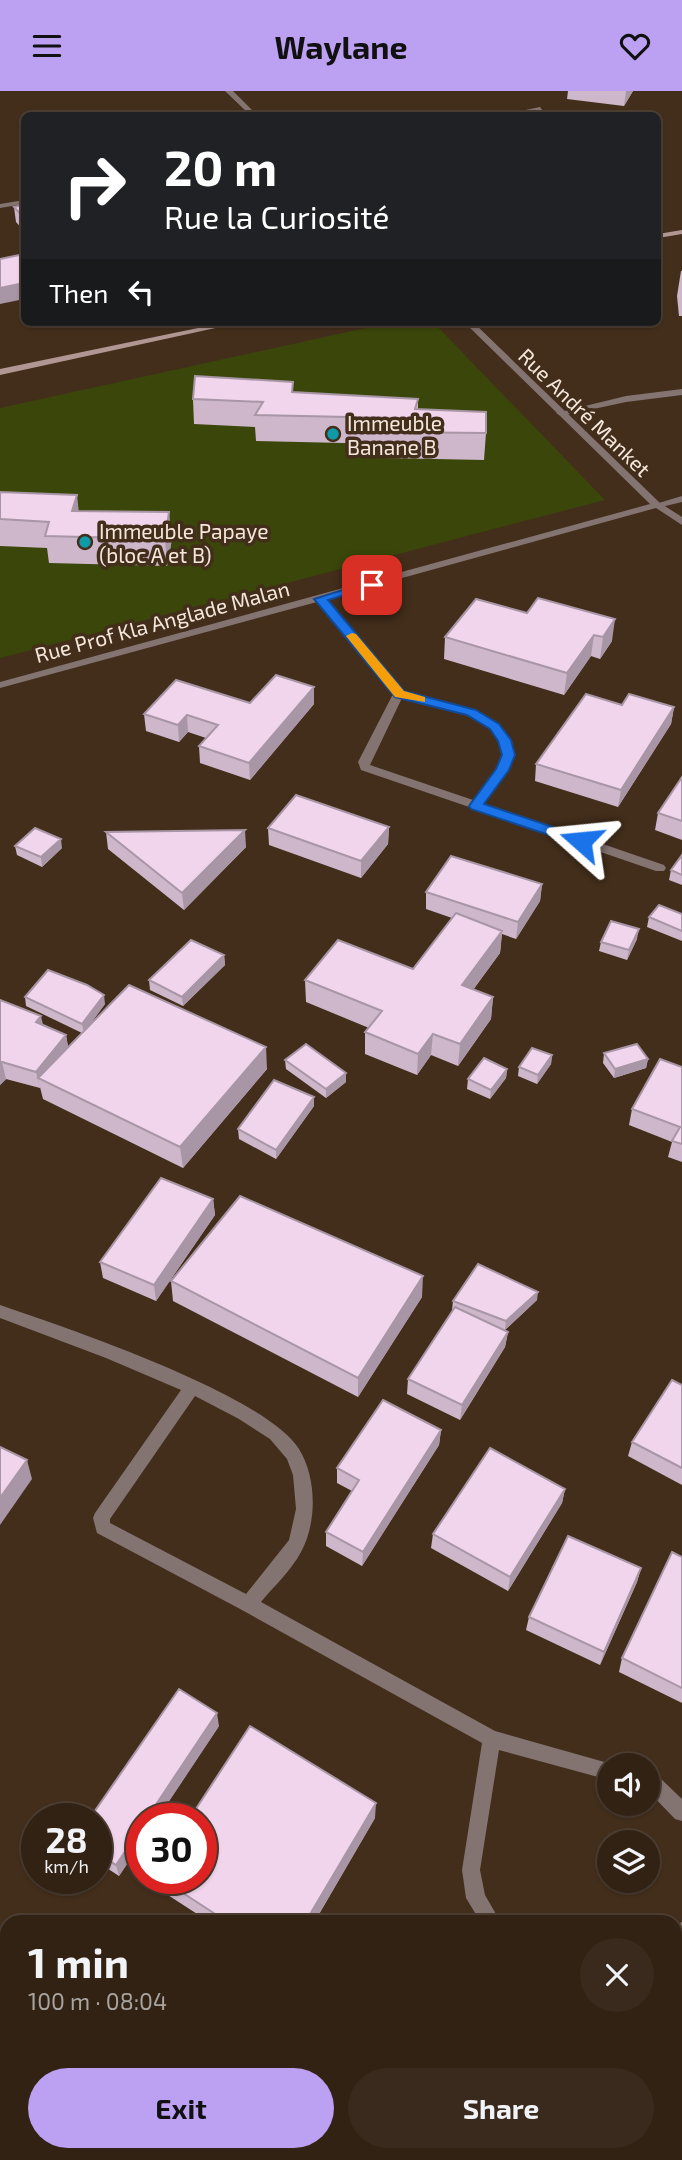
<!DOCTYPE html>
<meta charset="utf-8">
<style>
:root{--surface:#322214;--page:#3a2a1d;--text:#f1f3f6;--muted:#a8a4a0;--line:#4d3f34;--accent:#bca0f2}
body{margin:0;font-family:"Exo 2",sans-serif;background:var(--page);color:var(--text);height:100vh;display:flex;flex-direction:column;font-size:26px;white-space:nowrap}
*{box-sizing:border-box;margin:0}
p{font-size:23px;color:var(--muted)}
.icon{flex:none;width:38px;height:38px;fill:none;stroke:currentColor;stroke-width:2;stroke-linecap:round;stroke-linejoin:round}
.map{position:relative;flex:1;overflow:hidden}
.details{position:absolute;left:0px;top:1824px;width:682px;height:247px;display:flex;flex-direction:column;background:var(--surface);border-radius:21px 21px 0 0;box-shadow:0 2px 5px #0004,0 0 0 2px var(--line)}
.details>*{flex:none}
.guide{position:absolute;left:21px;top:21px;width:640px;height:214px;border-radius:10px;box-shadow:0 2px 5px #0004,0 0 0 2px var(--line);background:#202124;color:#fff;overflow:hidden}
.buttons{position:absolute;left:597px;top:1662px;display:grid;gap:14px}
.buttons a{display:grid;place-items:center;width:63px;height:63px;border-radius:50%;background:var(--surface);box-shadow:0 2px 5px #0004,0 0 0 2px var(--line);font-size:35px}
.speed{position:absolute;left:21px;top:1712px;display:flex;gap:14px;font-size:35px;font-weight:700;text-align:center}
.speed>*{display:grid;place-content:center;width:91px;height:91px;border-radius:50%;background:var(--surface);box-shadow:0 2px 5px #0004,0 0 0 2px var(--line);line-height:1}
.speed small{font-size:18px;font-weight:400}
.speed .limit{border:10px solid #d22;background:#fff;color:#111}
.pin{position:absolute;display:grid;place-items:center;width:60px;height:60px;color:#fff;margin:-30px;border-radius:14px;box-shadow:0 4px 10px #0006}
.me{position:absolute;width:77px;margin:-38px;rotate:288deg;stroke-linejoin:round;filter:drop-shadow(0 0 5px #0008)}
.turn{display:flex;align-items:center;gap:24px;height:147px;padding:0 28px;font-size:32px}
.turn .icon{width:91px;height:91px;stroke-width:2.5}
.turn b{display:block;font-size:49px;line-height:60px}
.then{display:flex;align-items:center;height:66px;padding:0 28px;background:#0003;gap:14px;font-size:26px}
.round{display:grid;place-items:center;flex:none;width:74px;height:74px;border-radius:37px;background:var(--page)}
.overview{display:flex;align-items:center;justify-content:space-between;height:119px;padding:0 28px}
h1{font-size:42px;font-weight:700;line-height:52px}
.button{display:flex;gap:14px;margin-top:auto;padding:14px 28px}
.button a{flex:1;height:80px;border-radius:42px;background:var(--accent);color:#111;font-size:28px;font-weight:700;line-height:80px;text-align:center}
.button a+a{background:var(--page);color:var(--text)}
header{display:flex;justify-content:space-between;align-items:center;height:91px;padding:0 28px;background:var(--accent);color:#111;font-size:32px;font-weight:700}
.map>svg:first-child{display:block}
</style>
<header><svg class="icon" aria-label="menu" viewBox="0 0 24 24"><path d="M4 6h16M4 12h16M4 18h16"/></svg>Waylane<svg class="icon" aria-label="heart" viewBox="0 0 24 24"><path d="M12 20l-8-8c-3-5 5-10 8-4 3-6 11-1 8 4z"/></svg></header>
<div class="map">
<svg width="682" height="2069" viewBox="0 0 682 2069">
<rect width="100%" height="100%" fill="#432e1b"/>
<path fill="#3a460a" d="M393,231H433L605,409L0,567V317Z"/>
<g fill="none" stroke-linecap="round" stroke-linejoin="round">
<path fill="#837371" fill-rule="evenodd" d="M682,298V304L626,311L561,325L556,322L626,305Z
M682,405V411L657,417L652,414Z"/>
<path fill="#837371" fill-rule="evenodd" d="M225,0H233L257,24H250Z
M540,16L543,20L516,24H502Z
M24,109V113L0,117V113Z
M464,231H473L660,412L682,426V434L656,417L326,508L403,601L476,620L499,633L511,649L514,664L509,679L483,712L664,774L666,777L664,780H656L361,679L358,671L393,603L317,511L0,597V591L650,413ZM402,607C432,615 525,628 497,678C491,689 481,699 473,709L370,674Z
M0,1214C67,1237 264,1303 299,1358C317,1387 317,1432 301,1461C291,1480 274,1495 261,1511L495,1640L615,1674L609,1675V1689L499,1659L480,1779L485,1804L500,1830H480L466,1807L462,1779L482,1652L242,1519L97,1442L93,1427L95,1422L181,1299L106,1267L0,1227ZM195,1305L239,1328L270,1348L287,1368L293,1384L296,1418L289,1449L246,1503L110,1432V1428Z
M648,1682L660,1687L682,1708V1730L675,1728L648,1700Z
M682,1831V1861L676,1864V1834Z
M676,1963L682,1965V1986L676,1983Z"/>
<path fill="#b09794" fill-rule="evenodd" d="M682,139V143L658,147V143Z
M227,231H243L0,284V278Z"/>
</g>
<path fill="#ceb7cb" d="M568,0H633L624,15L567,8Z
M24,114V140L16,131L14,116Z
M681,180H682V225H679L677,205Z
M293,291V302L418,308V318L486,342L484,369L385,367L386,353L256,350L255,336L194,333L193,308Z
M0,401L79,420L172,448L167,475L49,472L47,457L0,455Z
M538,507L612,550L600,568L591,565L564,604L444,568L445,546L527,522Z
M314,596V613L250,689L200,672L199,655L206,647L188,641L179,651L146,640L144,623L250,612Z
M674,616L671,633L618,716L535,690L536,673Z
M682,686V749L655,739L658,722Z
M389,736L388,753L361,787L269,754L268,737Z
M106,741L246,756L184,819L108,758Z
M15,755L62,757L42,776L17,764Z
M682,764V794L669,789L671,779Z
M542,793L540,810L516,848L502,843L500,862L473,899L493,906L491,928L458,975L431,964L417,984L365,963V941L369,937L306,911L305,889L413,878L452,827L426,818V801Z
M682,823V850L647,836L649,826Z
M637,848L627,869L599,860L601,851Z
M224,864L225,874L183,915L150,899L149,889Z
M25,906L105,913L90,933L267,978L183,1077L43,1008L40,996V997L6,988L0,994V909L43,934L66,944L68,956L82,942L26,915Z
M604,962L648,968L646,977L614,987L603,972Z
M552,964L551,973L537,993L518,985L519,976Z
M285,969L346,982V991L326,1007L286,978Z
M682,976V1071L668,1066L672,1051L629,1034L632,1018Z
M507,978L506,987L490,1008L467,998L468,988Z
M314,1015L276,1068L239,1048L238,1038Z
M213,1108L215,1124L156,1210L103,1187L100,1171Z
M171,1190L422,1206L358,1306L173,1210Z
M537,1209L505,1239L508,1241L505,1256L460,1329L407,1303L408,1288L453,1219H452L453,1210Z
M682,1294V1394L628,1365L632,1351Z
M441,1339L439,1354L362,1475L326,1455V1441L352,1400L337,1392V1377Z
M565,1398L562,1412L508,1500L431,1457L433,1443Z
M682,1466V1612L619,1581L622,1567Z
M641,1477L637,1491L600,1574L526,1539L529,1526Z
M219,1635L119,1785L96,1770V1727Z
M375,1727L315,1830H208L157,1797L155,1787H201Z
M631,2063H641L638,2068Z"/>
<path fill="#a895a5" d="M626,0H633L624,15L626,1Z
M24,192V208L0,213V197Z
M77,404L80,431L75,447L72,420Z
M169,421L172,448L167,475L165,448Z
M615,528L612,550L600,568L603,546Z
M594,544L591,565L564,604L567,582Z
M314,596V613L250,689L249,672Z
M674,616L671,633L618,716L621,699Z
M187,624L188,641L179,651L178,634Z
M389,736L388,753L361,787V770Z
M245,739L246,756L184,819L182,802Z
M61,748L62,757L42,776L41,766Z
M542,793L540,810L516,848L518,831Z
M639,838L637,848L627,869L629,859Z
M502,840L500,862L460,916L462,894Z
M224,864L225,874L183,915L182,906Z
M104,904L105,913L84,942L82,933Z
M493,906L491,928L458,975L460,953Z
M41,925L45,942L36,931Z
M433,943L431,964L417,984L418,963Z
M66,944L69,961L38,987L40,997L36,981Z
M266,956L267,978L183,1077L180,1056Z
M552,964L551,973L537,993L538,984Z
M648,968L646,977L614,987L615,978Z
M2,971L6,988L0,994V974Z
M507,978L506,987L490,1008L491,999Z
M346,982V991L326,1007V998Z
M314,1006V1015L276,1068V1059Z
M213,1108L215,1124L156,1210L154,1194Z
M423,1185L422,1206L358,1306V1287Z
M538,1201L537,1209L505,1239L506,1230Z
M508,1241L505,1256L460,1329L462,1314Z
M441,1339L439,1354L362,1475L363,1461Z
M27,1369L32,1388L0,1434V1407Z
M565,1398L562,1412L508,1500L510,1486Z
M641,1477L637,1491L600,1574L604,1561Z
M217,1622L219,1635L158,1727H147Z
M376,1712L375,1727L315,1830H306Z
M142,1735V1751L119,1785L116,1774Z"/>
<path fill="#f0d5ec" stroke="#a895a5" stroke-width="2" d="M24,114V127L14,116Z
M24,163V192L0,197V168Z
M195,285L293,291L292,301L418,308L415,318L486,321V342L386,341L394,327L255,324L263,311L193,308Z
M0,401L77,404L72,420L169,421L165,448L45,445L49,431L0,428Z
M538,507L615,528L603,546L594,544L567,582L445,546L476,508L527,522Z
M276,584L314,596L249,672L199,655L218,634L187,624L178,634L144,623L176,589L250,612Z
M586,603L622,614L629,603L674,616L621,699L536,673Z
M682,686V730L658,722Z
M296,704L389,736L361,770L268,737Z
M35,737L61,748L41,766L15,755Z
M245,739L182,802L106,741Z
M682,764V784L671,779Z
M451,765L542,793L518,831L426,801Z
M659,814L682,823V840L649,826Z
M456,822L502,840L462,894L493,906L460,953L433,943L418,963L365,941L382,920L305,889L338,849L413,878Z
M611,830L639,838L629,859L601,851Z
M191,849L224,864L182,906L149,889Z
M48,879L87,894L104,904L82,933L25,906Z
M129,894L266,956L180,1056L38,987Z
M0,909L41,925L36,931L66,944L36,981L2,971L0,974Z
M306,953L346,982L326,998L285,969Z
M637,953L648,968L615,978L604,962Z
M532,957L552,964L538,984L519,976Z
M484,967L507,978L491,999L468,988Z
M660,968L682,976V1053L672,1050L680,1036L632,1018Z
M274,989L314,1006L276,1059L238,1038Z
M161,1087L213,1108L154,1194L100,1171Z
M240,1105L423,1185L358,1287L171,1190Z
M478,1173L538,1201L506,1230L453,1210Z
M455,1216L508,1241L462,1314L408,1288Z
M672,1289L682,1294V1377L632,1351Z
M383,1309L441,1339L363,1461L326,1441L359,1389L337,1377Z
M0,1356L27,1369L0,1407Z
M490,1357L565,1398L510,1486L433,1443Z
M568,1445L641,1477L604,1561L529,1526Z
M672,1461L682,1466V1597L622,1567Z
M179,1598L217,1622L147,1727H142V1735L116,1774L96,1761V1727H90Z
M250,1635L376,1712L306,1830H226L160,1787H201V1727H190Z
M249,2063H587L585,2069H246Z"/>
<path fill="#1a73e8" stroke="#114b97" stroke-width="2" d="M368,491L378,494L328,509L404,600L476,619L499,633L511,649L515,664L509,679L484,713L586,747V753H576L471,718L469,715L496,678L502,664L498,650L490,638L467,624L395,606L314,508Z"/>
<path fill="#f59e0b" d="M352,542L356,543L404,600L425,606V611L395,606L346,545Z"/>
<g fill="#0f9aa8" stroke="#432e1b" stroke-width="2.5">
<circle cx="333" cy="343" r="7"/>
<circle cx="85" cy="451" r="7"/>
</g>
<g text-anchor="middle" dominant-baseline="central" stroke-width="7" stroke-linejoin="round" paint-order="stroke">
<g font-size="21" fill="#f5e7dc" stroke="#432e1b">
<text transform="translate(585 321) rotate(44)">Rue André Manket</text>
<text transform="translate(162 530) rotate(-15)">Rue Prof Kla Anglade Malan</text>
</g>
<g font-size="21" fill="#f5e7dc" stroke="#432e1b" text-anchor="start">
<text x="347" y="331">Immeuble<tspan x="347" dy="24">Banane B</tspan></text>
<text x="99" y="439">Immeuble Papaye<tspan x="99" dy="24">(bloc A et B)</tspan></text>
</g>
</g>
</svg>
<div class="buttons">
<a><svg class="icon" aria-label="sound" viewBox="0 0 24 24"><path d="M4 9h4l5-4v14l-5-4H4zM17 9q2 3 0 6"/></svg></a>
<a><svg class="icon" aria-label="layers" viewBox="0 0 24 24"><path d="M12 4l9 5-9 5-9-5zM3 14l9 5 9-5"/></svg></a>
</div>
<div class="speed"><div>28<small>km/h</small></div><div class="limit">30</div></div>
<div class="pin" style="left:372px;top:494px;background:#d93025"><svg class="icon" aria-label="arrive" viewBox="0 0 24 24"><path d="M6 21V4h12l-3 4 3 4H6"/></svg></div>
<svg class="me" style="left:581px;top:750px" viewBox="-20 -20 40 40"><path d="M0-17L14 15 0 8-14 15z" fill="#1a73e8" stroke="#fff" stroke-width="4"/></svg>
<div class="guide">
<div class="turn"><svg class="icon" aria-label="right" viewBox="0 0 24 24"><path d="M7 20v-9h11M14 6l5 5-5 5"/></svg><div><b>20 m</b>Rue la Curiosité</div></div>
<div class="then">Then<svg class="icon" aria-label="left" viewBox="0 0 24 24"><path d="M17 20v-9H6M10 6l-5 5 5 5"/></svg></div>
</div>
<section class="details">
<div class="overview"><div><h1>1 min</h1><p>100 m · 08:04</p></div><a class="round"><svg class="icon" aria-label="close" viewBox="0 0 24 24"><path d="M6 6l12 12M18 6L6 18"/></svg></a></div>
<div class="button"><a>Exit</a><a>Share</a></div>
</section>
</div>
